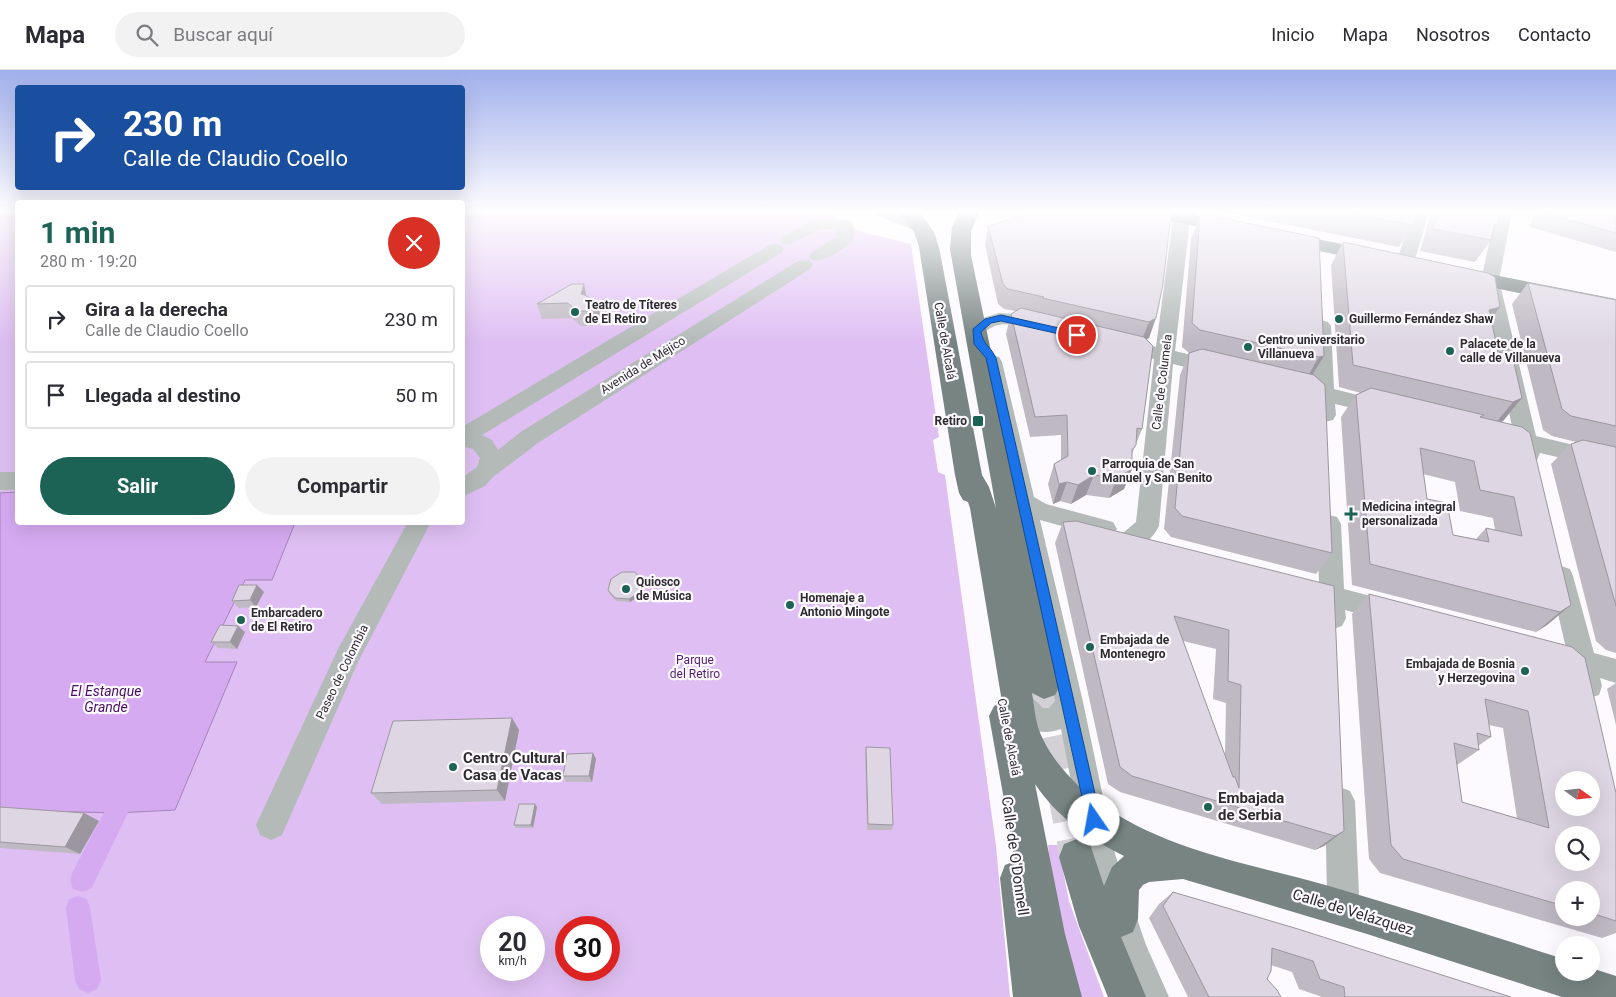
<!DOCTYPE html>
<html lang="es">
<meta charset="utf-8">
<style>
:root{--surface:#fff;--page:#f2f2f3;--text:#2b2b33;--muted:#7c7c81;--line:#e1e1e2;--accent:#1c6356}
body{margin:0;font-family:Roboto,sans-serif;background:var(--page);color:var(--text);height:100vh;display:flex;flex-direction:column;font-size:19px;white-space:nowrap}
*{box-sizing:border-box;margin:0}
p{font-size:16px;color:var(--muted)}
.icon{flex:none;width:28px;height:28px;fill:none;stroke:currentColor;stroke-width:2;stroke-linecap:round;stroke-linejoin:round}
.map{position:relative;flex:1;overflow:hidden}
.drawer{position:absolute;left:15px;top:130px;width:450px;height:325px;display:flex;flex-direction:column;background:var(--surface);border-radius:5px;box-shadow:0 5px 20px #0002}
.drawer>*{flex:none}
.hud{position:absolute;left:15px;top:15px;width:450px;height:105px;border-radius:5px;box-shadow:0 5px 20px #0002;background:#1a4fa0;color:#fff;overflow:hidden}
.needle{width:32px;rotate:105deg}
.buttons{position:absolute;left:1555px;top:701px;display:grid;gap:10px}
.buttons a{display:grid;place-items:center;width:45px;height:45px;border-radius:50%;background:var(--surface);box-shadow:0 5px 20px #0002;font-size:25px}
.speed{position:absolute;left:480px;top:846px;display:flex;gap:10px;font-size:25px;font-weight:700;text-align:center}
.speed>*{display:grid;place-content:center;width:65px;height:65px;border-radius:50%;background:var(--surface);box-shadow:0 5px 20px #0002;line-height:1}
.speed small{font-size:12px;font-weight:400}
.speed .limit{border:8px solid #d22;background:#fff;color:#111}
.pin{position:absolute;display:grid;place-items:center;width:42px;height:42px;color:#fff;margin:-21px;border:2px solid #fff;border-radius:50%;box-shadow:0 1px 5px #0007}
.me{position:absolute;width:55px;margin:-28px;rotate:348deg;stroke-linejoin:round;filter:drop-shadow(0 0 4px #0008)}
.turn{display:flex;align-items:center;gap:18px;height:105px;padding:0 25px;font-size:22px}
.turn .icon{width:65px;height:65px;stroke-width:2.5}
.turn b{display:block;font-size:35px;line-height:42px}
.round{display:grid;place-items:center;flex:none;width:52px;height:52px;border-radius:26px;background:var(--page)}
.head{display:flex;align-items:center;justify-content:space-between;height:85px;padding:0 25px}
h1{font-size:30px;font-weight:700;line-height:38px;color:var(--accent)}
.cta{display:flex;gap:10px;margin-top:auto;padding:10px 25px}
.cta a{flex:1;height:58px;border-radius:30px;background:var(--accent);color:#fff;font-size:20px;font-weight:700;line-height:58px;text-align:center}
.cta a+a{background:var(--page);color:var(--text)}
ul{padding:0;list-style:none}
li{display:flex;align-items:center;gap:15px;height:68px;margin:0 10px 8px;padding:0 15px;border:2px solid var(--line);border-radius:5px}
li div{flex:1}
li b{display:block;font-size:19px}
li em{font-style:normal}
header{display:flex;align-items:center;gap:30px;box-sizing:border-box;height:70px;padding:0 25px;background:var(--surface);border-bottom:1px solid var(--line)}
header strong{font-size:24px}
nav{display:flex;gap:28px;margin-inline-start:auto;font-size:18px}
.search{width:350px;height:45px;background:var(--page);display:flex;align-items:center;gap:12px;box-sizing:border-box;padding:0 18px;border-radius:28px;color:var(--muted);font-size:19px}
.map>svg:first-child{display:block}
</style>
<header>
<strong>Mapa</strong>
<div class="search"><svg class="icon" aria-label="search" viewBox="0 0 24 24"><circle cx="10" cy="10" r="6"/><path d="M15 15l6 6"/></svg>Buscar aquí</div>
<nav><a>Inicio</a><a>Mapa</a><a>Nosotros</a><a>Contacto</a></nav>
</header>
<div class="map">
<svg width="1616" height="927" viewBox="0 0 1616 927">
<rect width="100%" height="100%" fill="#fdfaff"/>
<path fill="#dfbff3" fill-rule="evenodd" d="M0,142H17L18,452H462L463,142H825L862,162L911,174L939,367L933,370L938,402L945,405L996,776L1010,927H0ZM491,858H534V900H491ZM566,858H609V900H566Z
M1048,775H1058L1069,831L1104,927H1079L1054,833Z"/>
<path fill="#d6aaf1" stroke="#a484b7" d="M17,422L18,452L295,453L272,510H245L205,592H237L175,740L116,743L0,740V423Z"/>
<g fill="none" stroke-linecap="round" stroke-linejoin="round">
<path fill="#d6aaf1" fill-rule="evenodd" d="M116,731L124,735L128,743L124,751L91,819L82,822L73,819L70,810L73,801L108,735Z
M78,826L87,829L90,838L101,910L97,919L88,923L79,919L75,910L66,838L69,829Z"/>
<path stroke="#d4d1d6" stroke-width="34" stroke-dasharray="34 18" stroke-linecap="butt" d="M1044,615L1077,787"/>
<path fill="#b3bab8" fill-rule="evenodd" d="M875,142H898L926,152L929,156L926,160L920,161L914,160L877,146Z
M1179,142H1197L1190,150L1175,281L1224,293L1227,298L1224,303L1217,305L1173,294L1159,456C1152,470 1138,482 1123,477L1119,470L1123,463L1136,452L1154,289L1114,280L1111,275L1114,270L1121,269L1156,277L1173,148Z
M1413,142H1429L1414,193L1411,197L1405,198L1399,197L1396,193Z
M1496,142H1512L1499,210L1536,366L1616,385V401L1540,383L1537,390L1529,392L1521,390L1517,377L1494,372L1491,366L1494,360L1502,358L1513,361L1481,210Z
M817,149L851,150C855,156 855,167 851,173C839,180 826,193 812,190L809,186L812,182L836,167V159H820L789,175L783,174L780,170L783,166Z
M775,174L781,175L784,179L781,183L482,365L492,370L498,380L522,361L798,191L804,190L810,191L813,195L810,199L538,373L493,407L485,416L462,427V408L477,397L480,388L473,379L462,376V357L769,175Z
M999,243L1016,244L1049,253L1052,257L1049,261C1032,266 1015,251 998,255C985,258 983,269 969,265L966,261L976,250Z
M1321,250L1328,252L1331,256L1334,319L1389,333L1393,338L1389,343L1382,345L1335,334L1336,345L1333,350L1325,352L1317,350L1314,345V329L1303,326L1300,321L1303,316L1313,315L1311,256L1314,252Z
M992,285L999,287L1002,292L1034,427L1046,434L1113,452L1117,459L1113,466L1105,468L1040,450L1083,632L1115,784L1146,875L1169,927H1135L1115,879L1085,784L1061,659C1035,669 1013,653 1002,630L1006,621L1016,618L1026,621L1043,638H1049L1055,631L982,292L985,287Z
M0,402H18V420H0Z
M1329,445L1337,447L1341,454L1344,519L1401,534L1405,542L1401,550L1392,553L1345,540L1346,548L1342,556L1333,559L1324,556L1320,548V533L1309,529L1306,522L1309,515L1319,512L1317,454L1321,447Z
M408,452H431L358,592L282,765L271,770L260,765L256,755L338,579Z
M1561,496L1570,499L1573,506L1594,583L1616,589V613L1600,608L1602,616L1599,625L1589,628L1579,625L1572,600L1560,596L1556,588L1560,580L1566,578L1549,506L1552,499Z
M1340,717L1350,721L1355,731L1359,825L1363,840L1358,851L1347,856L1336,851L1327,825L1325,731L1330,721Z"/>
<path fill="#778481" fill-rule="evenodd" d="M899,142H919L934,162L939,177L982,405L989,417L996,438L950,179L952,157L959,142H979L971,162V185L1060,615L1055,625L1044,629L1032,623C1034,635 1035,648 1039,660C1049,687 1073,713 1095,730C1162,780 1251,794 1329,816C1408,839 1486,864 1564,889V902H1591V898L1616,906V927H1562L1367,864L1183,809L1149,812L1143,815L1139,820L1138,849L1133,862L1121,867L1146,927H1108L1079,856L1059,787L1064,774L1077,769L1090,774L1104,816L1112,797L1124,786C1088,768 1057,747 1035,714L1065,864L1082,927H1013L1000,808L1005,795L1015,791L989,646L994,636L1002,632L970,438L968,432L963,430L959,423L955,405L919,177L914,162Z
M1144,142H1183L1242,154L1245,158L1242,162L1235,164L1154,148L1147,146Z
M1282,162L1377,181L1384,183L1387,187L1384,191L1377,193L1275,172L1272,168L1275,164Z
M1458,198L1616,229V243L1451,209L1447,204L1451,199Z"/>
</g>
<path fill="#bfb9c3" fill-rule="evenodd" d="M1167,142L1149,268L1146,269L1142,359L1132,384V399L1124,419L1109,428L1086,425L1071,434L1060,431L1053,434L1048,414L1054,394L1061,390V365L1030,367L1006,264L1011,244L1016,241L1004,239L998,234L985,175L988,156Z
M1223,142H1417L1412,155L1399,177Z
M1430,142H1500L1497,154L1494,158L1491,170L1475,192L1420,181L1431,143Z
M1535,142H1616V182L1530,157Z
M1200,146L1324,286L1313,305L1332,483L1316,504L1171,467L1164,459L1180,305L1189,283L1182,277L1191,169Z
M1343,172L1500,237L1491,249L1498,282L1522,328L1503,351L1501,352L1571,535L1547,555L1536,562L1352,515L1341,347L1356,325L1361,323L1339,317L1331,195ZM1423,404L1455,412L1460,441L1493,448L1495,460L1486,458L1476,469L1453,465L1427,429Z
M1528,213L1616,230V583L1606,580L1596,571L1551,394L1571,374L1576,372L1552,366L1543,360L1512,234Z
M584,214L586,225L601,249L590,256H581L572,248L542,249L537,234Z
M1063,452L1334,516L1344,761L1324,776L1315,780L1120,722L1108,714L1055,473ZM1183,571L1216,579L1213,629L1226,633L1225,685Z
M642,511L643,514L641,525L630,532L616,531L609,523L608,520Z
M257,515L264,522L256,537L239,538L232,531Z
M1369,524L1572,577L1616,723V863L1602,868L1380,803L1369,789L1352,544ZM1489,655L1503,658L1517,748L1462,732L1457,695L1479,680L1478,676L1491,667ZM1564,820H1591V848H1564Z
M238,556L245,562L237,579L218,578L211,572Z
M1616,613V655L1607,619Z
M512,648L519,660L505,731L382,734L371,723Z
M866,677L893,755L892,760H867L865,683Z
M596,689L592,712H566L563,706Z
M535,734L537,737L533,758H516L514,755Z
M0,737L84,743L99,751L80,784L0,778Z
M1173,822L1511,927H1322L1299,919L1292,902L1271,895L1267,909L1281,927H1188L1149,848L1159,834Z"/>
<path fill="#9b969f" d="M584,214L587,230L581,224Z
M598,234L601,249L590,256L587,241Z
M1500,237L1483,259L1489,240Z
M1156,248L1149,268L1141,272L1149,252Z
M1324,286L1310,309L1305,311L1319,287Z
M1522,328L1503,351L1494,355L1513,332Z
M1132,399L1124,419L1109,428L1117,408Z
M1094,405L1086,425L1071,434L1078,415Z
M1067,412L1060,431L1053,434L1059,414Z
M642,511L643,514L641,525L630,532L629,529Z
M257,515L264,522L256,537L250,530Z
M1571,535L1547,555L1536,562L1560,542Z
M238,556L245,562L237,579L230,572Z
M512,648L519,660L505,731L497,720Z
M593,683L596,689L592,712L589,706Z
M535,734L537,737L533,758L531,755Z
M84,743L99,751L80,784L65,777Z
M1344,761L1324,776L1315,780L1335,766Z"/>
<path fill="#ded7e3" stroke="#9b969f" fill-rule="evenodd" d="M1036,142H1167L1171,144L1163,214L1156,248L1149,252L1042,228L1044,227L1008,219L1003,214L988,156Z
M1343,142H1417L1412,155Z
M1438,142H1500L1497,154H1495L1491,170L1433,159Z
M1542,142H1616V163Z
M1207,145L1319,168L1324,286L1319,287L1200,260L1192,253L1200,146Z
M1343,172L1488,203L1495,207L1500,237L1489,240L1498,282L1512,284L1522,328L1513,332L1353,295Z
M1528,213L1616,230V356L1571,346L1562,339Z
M572,214H584L581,224L585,225L598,234L587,241H577L568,233L537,234Z
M1021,238L1144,267L1153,276L1142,359L1137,358L1136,375L1132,380V399L1117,408L1094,405L1078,415L1067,412L1059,414L1054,394L1068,386L1067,345L1035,347L1011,244Z
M1202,279L1314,305L1325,315L1332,483L1182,446L1175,438L1189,283Z
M1371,318L1484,345L1480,347L1522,357L1530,363L1571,535L1560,542L1370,494L1356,325ZM1420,378L1474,391L1480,420L1514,427L1522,466L1486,458L1489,472L1453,465L1447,433L1427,429Z
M1583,370L1616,377V536L1571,374Z
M1076,451L1334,516L1344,761L1335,766L1132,706L1120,697L1063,452ZM1174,546L1229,560L1228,611L1241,615L1239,718L1235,707H1233Z
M622,502H635L642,511L640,522L629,529L615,528L608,520L611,509Z
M239,515H257L250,530L232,531Z
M1369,524L1572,577L1585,588L1616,723V851L1591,843V820H1564V836L1403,789L1391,775ZM1485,629L1528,641L1549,758L1462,732L1454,673L1479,680L1477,663L1491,667ZM1564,710H1591V738H1564ZM1564,765H1591V792H1564Z
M220,555L238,556L230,572H211Z
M512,648L497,720L371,723L393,651Z
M866,677L890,678L893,755L868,754Z
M593,683L589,706H563L567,684Z
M519,734H535L531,755H514Z
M0,737L84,743L65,777L0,772Z
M1173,822L1298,859L1511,927H1345L1344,917L1320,909L1313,891L1272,878L1271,901L1267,909L1277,920L1281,927H1209L1163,836Z"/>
<linearGradient id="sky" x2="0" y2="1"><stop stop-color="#a1b0ec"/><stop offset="0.52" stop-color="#fefdff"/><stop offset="1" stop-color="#fefdff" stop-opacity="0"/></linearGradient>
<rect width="1616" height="272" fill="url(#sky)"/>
<path fill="#1a73e8" stroke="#114b97" d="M1001,245L1077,262L1082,265L1077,268L1001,251L991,253L981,262C983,274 991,277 996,288L1101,750L1099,755L1094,757L1089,755L1087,750L986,288L974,274L973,259L985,249Z"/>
<g fill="#1c6356" stroke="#fdfaff" stroke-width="2">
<circle cx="575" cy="242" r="5"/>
<circle cx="1339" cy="249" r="5"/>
<circle cx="1248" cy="277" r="5"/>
<circle cx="1450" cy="281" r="5"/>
<rect x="972" y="345" width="12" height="12" rx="2.5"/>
<circle cx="1092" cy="401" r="5"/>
<path d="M1348.5 436.5h5v5h5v5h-5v5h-5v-5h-5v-5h5z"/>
<circle cx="626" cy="519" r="5"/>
<circle cx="790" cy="535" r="5"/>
<circle cx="241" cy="550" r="5"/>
<circle cx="1090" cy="577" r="5"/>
<circle cx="1525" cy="601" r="5"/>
<circle cx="453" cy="697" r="5"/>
<circle cx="1208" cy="737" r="5"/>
</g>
<g text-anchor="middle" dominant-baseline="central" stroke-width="4.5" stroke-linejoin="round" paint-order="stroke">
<g font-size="12" font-weight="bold" fill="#2f2c30" stroke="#fdfaff" text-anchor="start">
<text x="585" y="235">Teatro de Títeres<tspan x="585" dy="14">de El Retiro</tspan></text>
<text x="1349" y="249">Guillermo Fernández Shaw</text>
<text x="1258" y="270">Centro universitario<tspan x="1258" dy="14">Villanueva</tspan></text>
<text x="1460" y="274">Palacete de la<tspan x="1460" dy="14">calle de Villanueva</tspan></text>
<text x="967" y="351" text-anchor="end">Retiro</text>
<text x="1102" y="394">Parroquia de San<tspan x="1102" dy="14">Manuel y San Benito</tspan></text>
<text x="1362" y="437">Medicina integral<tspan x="1362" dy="14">personalizada</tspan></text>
<text x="636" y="512">Quiosco<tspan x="636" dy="14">de Música</tspan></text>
<text x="800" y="528">Homenaje a<tspan x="800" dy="14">Antonio Mingote</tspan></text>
<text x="251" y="543">Embarcadero<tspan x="251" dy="14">de El Retiro</tspan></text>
<text x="1100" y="570">Embajada de<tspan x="1100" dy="14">Montenegro</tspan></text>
<text x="1515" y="594" text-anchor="end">Embajada de Bosnia<tspan x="1515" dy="14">y Herzegovina</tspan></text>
</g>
<g font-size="12" fill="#2f2c30" stroke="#fdfaff">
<text transform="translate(945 271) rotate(80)">Calle de Alcalá</text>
<text transform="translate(643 295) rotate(-32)">Avenida de Méjico</text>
<text transform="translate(1162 312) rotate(-83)">Calle de Columela</text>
<text transform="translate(342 602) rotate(-64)">Paseo de Colombia</text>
<text transform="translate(1009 667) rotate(79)">Calle de Alcalá</text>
</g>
<g font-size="12" fill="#541d6f" stroke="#fdfaff">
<text x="695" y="590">Parque<tspan x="695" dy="14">del Retiro</tspan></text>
</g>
<g font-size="14" font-style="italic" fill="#4a1064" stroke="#fdfaff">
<text x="106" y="621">El Estanque<tspan x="106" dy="16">Grande</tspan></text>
</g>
<g font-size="15" font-weight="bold" fill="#2f2c30" stroke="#fdfaff" text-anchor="start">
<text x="463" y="688">Centro Cultural<tspan x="463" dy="17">Casa de Vacas</tspan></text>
<text x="1218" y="728">Embajada<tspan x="1218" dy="17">de Serbia</tspan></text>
</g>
<g font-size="15" fill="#2f2c30" stroke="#fdfaff">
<text transform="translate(1015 786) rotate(82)">Calle de O'Donnell</text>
<text transform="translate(1353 842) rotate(17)">Calle de Velázquez</text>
</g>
</g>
</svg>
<div class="buttons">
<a><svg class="needle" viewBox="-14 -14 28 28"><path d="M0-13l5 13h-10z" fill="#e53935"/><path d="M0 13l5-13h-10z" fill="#7c7c81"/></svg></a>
<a><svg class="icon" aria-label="search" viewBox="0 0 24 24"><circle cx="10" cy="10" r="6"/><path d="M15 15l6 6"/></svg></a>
<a>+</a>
<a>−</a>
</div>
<div class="speed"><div>20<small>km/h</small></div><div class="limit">30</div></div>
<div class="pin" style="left:1077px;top:265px;background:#d93025"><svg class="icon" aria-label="arrive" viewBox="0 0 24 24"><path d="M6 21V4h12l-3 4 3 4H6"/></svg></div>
<svg class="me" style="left:1094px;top:750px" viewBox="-20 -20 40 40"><circle r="19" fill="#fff"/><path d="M0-13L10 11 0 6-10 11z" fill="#1a73e8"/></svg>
<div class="hud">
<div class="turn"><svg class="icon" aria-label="right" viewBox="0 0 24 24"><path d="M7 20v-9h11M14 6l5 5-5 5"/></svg><div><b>230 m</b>Calle de Claudio Coello</div></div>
</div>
<section class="drawer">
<div class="head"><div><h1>1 min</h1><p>280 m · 19:20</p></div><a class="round" style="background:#d93025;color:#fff"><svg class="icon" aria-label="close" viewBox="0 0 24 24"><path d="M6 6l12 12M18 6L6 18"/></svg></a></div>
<ul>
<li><svg class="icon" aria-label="right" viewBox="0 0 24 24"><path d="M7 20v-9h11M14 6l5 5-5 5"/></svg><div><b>Gira a la derecha</b><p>Calle de Claudio Coello</p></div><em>230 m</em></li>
<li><svg class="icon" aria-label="arrive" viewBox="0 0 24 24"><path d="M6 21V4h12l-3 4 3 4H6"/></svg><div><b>Llegada al destino</b></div><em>50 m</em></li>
</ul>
<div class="cta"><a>Salir</a><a>Compartir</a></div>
</section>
</div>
